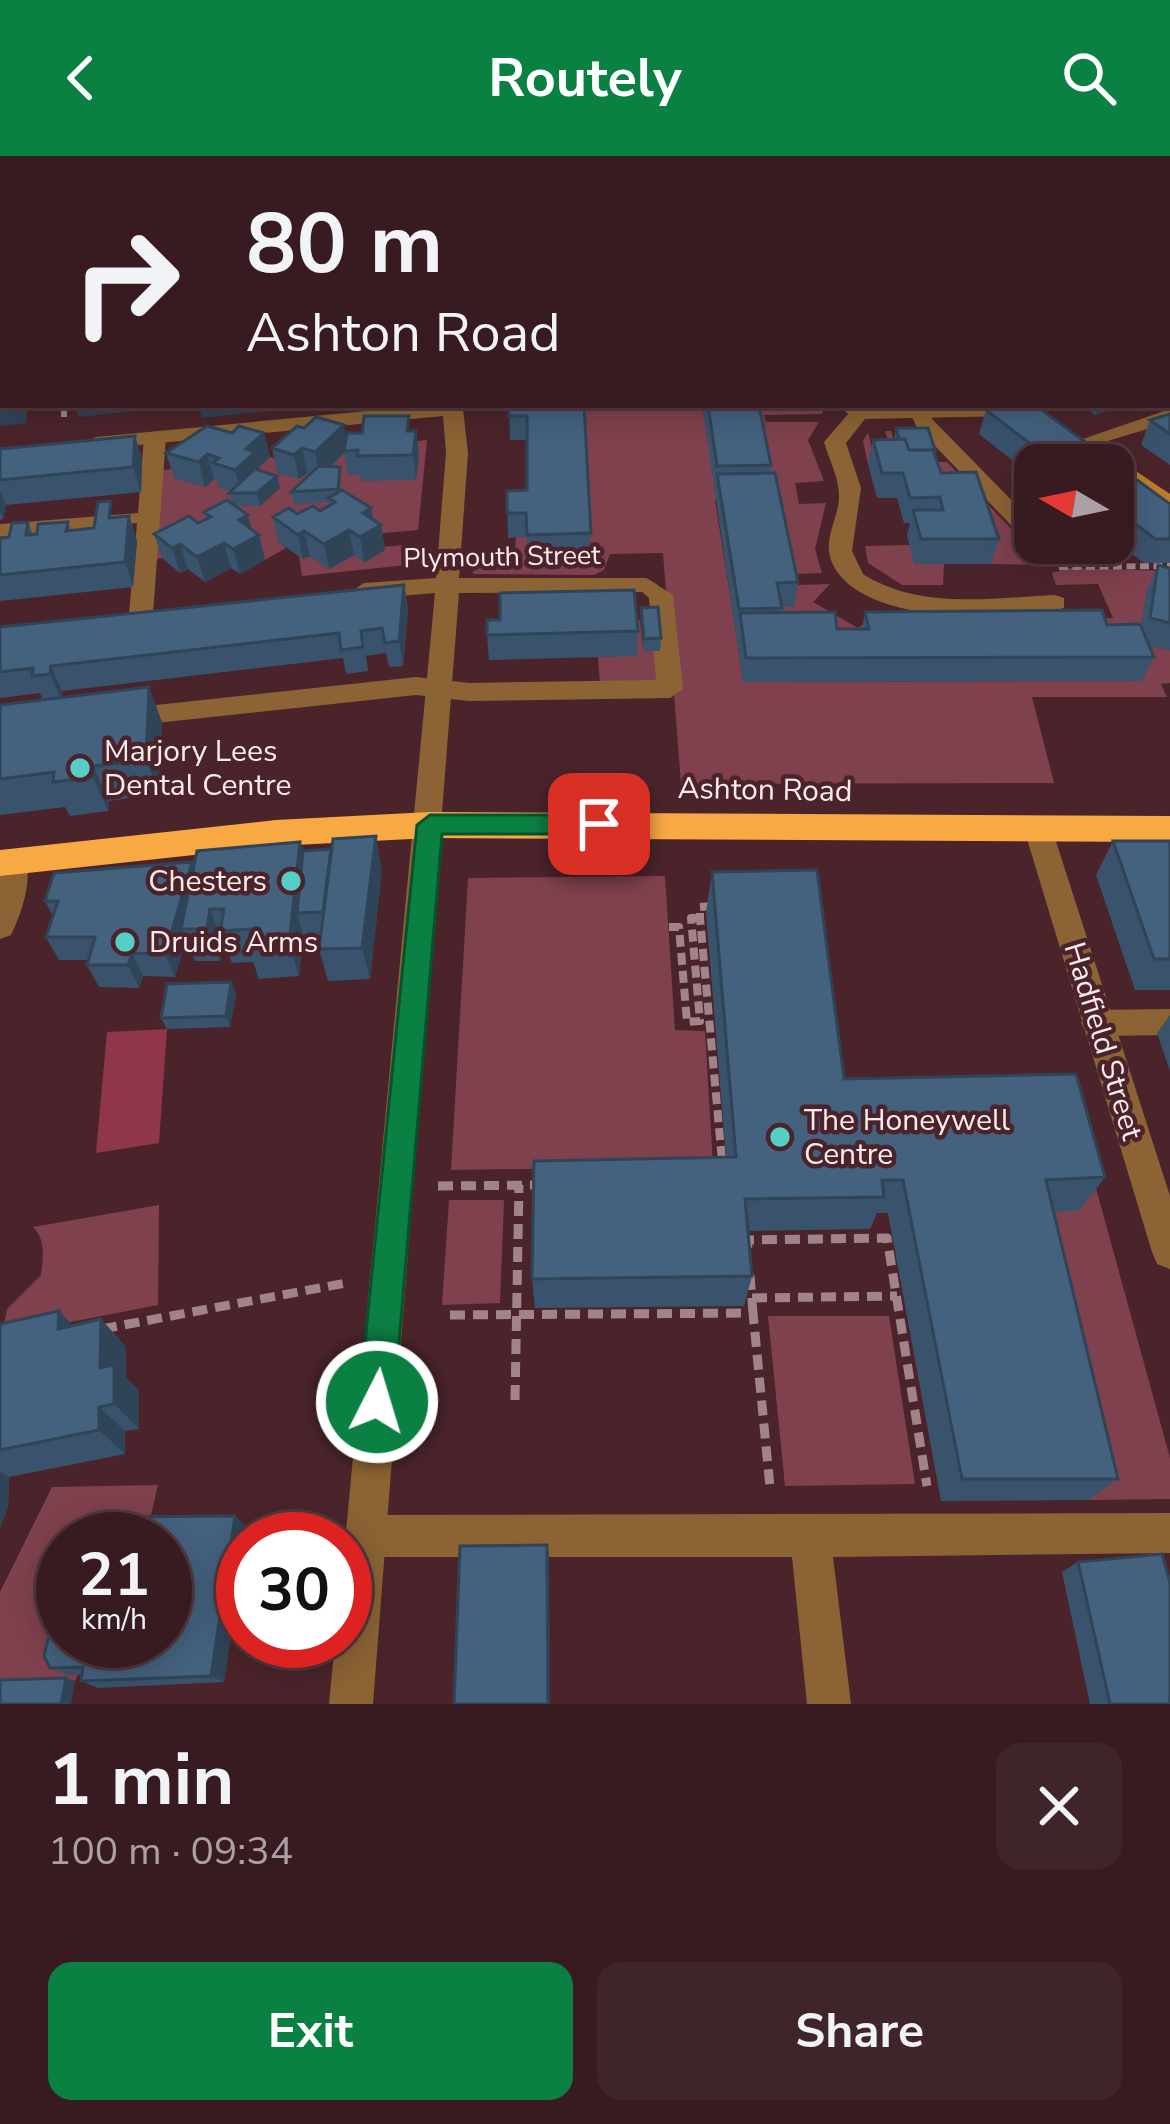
<!DOCTYPE html>
<meta charset="utf-8">
<style>
:root{--surface:#381b20;--page:#3f2429;--text:#f1f3f6;--muted:#aba1a5;--line:#52393e;--accent:#0b8043}
body{margin:0;font-family:"Nunito Sans",sans-serif;background:var(--page);color:var(--text);height:100vh;display:flex;flex-direction:column;font-size:45px;white-space:nowrap}
*{box-sizing:border-box;margin:0}
p{font-size:39px;color:var(--muted)}
.icon{flex:none;width:66px;height:66px;fill:none;stroke:currentColor;stroke-width:2;stroke-linecap:round;stroke-linejoin:round}
.map{position:relative;height:1548px;overflow:hidden}
.drawer{display:flex;flex-direction:column;background:var(--surface);flex:1}
.drawer>*{flex:none}
.banner{position:absolute;left:0px;top:0px;width:1170px;height:252px;box-shadow:0 6px 30px #0003,0 0 0 3px var(--line);background:#381b20;color:var(--text);overflow:hidden}
.needle{width:78px;rotate:279deg}
.tools{position:absolute;left:1014px;top:288px;display:grid;gap:24px}
.tools a{display:grid;place-items:center;width:120px;height:120px;border-radius:24px;background:var(--surface);box-shadow:0 6px 30px #0003,0 0 0 3px var(--line);font-size:60px}
.speed{position:absolute;left:36px;top:1356px;display:flex;gap:24px;font-size:60px;font-weight:700;text-align:center}
.speed>*{display:grid;place-content:center;width:156px;height:156px;border-radius:50%;background:var(--surface);box-shadow:0 6px 30px #0003,0 0 0 3px var(--line);line-height:1}
.speed small{font-size:30px;font-weight:400}
.speed .limit{border:18px solid #d22;background:#fff;color:#111}
.pin{position:absolute;display:grid;place-items:center;width:102px;height:102px;color:#fff;margin:-51px;border-radius:24px;box-shadow:0 6px 18px #0006}
.me{position:absolute;width:132px;margin:-66px;rotate:5deg;stroke-linejoin:round;filter:drop-shadow(0 0 9px #0008)}
.turn{display:flex;align-items:center;gap:42px;height:252px;padding:0 48px;font-size:54px}
.turn .icon{width:156px;height:156px;stroke-width:2.5}
.turn b{display:block;font-size:84px;line-height:102px}
.round{display:grid;place-items:center;flex:none;width:126px;height:126px;border-radius:24px;background:var(--page)}
.overview{display:flex;align-items:center;justify-content:space-between;height:204px;padding:0 48px}
h1{font-size:72px;font-weight:700;line-height:90px}
.button{display:flex;gap:24px;margin-top:auto;padding:24px 48px}
.button a{flex:1;height:138px;border-radius:24px;background:var(--accent);color:#fff;font-size:48px;font-weight:700;line-height:138px;text-align:center}
.button a+a{background:var(--page);color:var(--text)}
header{display:flex;justify-content:space-between;align-items:center;height:156px;padding:0 48px;background:var(--accent);color:#fff;font-size:54px;font-weight:700}
.map>svg:first-child{display:block}
</style>
<header><svg class="icon" aria-label="back" viewBox="0 0 24 24"><path d="M15 5l-7 7 7 7"/></svg>Routely<svg class="icon" aria-label="search" viewBox="0 0 24 24"><circle cx="10" cy="10" r="6"/><path d="M15 15l6 6"/></svg></header>
<div class="map">
<svg width="1170" height="1548" viewBox="0 0 1170 1548">
<rect width="100%" height="100%" fill="#4b242b"/>
<path fill="#7f414d" fill-rule="evenodd" d="M583,249H702L716,335L768,333L752,249L824,253L822,258L764,259L766,266H819L808,284L824,325L795,327L799,348L826,347L815,393L822,417L796,418L798,429L830,428L813,446L858,472L880,456L898,462L903,480H861L864,497H832L829,481L737,482L743,526L1142,525L1129,493H1097L1092,479L1032,480L1027,463L1113,462L1098,428L1056,429L1052,417L1068,412L1170,415V439L1147,435L1139,487L1170,494V527L1161,528L1167,541H1032L1054,627L681,628L663,397L610,398L604,414L594,419L473,418L475,394L515,393L516,381H527L528,403L591,402ZM772,343L794,450L774,451L778,476L736,477L715,344Z
M368,275L349,319C380,319 396,284 427,284L418,374L279,386L286,392L265,404L245,389L156,403L163,314L183,312L175,322L205,331L214,323C236,329 254,316 270,301L289,307L301,282Z
M885,275H891L900,306H947L1046,409L991,408L969,341L899,308H868L863,285L868,277L872,292L890,291Z
M418,388L416,408L302,420L299,401L354,399L365,406L384,394L381,391Z
M910,389L915,408H944L943,429H902L868,407L865,390Z
M640,464L643,495H660L664,527L600,528L598,501L637,499L634,465Z
M665,720L675,874L705,875L713,1010L451,1014L468,722Z
M1079,970L1170,1302V1343L1089,1344L1024,1057Z
M449,1044H504L500,1147L442,1149Z
M159,1049L158,1149L14,1177L4,1168L7,1153L41,1119C43,1101 46,1084 33,1071Z
M768,1160H889L915,1328L785,1330Z
M158,1329L148,1372L63,1383V1485L68,1519H78L75,1525L11,1527L0,1548V1436L52,1331Z"/>
<path fill="#90364b" d="M167,873L159,987L96,997L107,876Z"/>
<g fill="none" stroke-linecap="round" stroke-linejoin="round">
<path stroke="#a08489" stroke-width="4.5" stroke-dasharray="8 3" stroke-linecap="butt" d="M64,249V255"/>
<path stroke="#a08489" stroke-width="6" stroke-dasharray="9 4.5" stroke-linecap="butt" d="M64,252V265
M1059,411L1170,410"/>
<path stroke="#a08489" stroke-width="8" stroke-dasharray="12 6" stroke-linecap="butt" d="M712,750L700,751V762L722,1005
M669,771H679L687,866L700,865L691,762H700"/>
<path stroke="#a08489" stroke-width="9" stroke-dasharray="15 8" stroke-linecap="butt" d="M721,1002L722,1010
M438,1030L543,1029
M748,1092L747,1084L887,1082L927,1330
M750,1119L753,1157
M752,1142L897,1140
M450,1159L753,1157L770,1331
M102,1173L346,1127
M515,1244L519,1029"/>
<path fill="#8b6334" fill-rule="evenodd" d="M72,0H88V3H72Z
M686,0H720L686,3Z
M920,250L927,252L933,264L1035,368V387H1039L1027,386L916,270L910,256Z
M155,275L166,281L153,458L141,466L129,458L137,367L0,382V368L138,357L144,281Z
M646,422L673,439L683,533L670,542L469,545L416,539L119,571L106,562L119,553L416,521L469,527L656,524L649,442L634,429Z
M1170,853V879L1097,880L1086,876L1081,867L1086,858L1097,854Z
M1170,1357V1397L833,1401L851,1548H807L792,1401H367L352,1395L346,1380L352,1365L367,1359Z"/>
<path fill="#8b6334" fill-rule="evenodd" d="M191,0H207V3H191Z
M974,0H1001L972,3Z
M430,249H462L463,253L468,297L459,422H646L658,429L646,436L459,437L373,1548H329L335,1485H345V1386L435,437L364,443L352,435L364,427L436,422L446,297L443,260L96,293L85,287L96,281Z
M840,249H1038L1009,260L865,263L846,287L861,332L852,395L863,418C919,454 991,442 1055,439L1064,442V452C1007,467 855,469 831,404C823,383 839,361 839,340C839,321 829,304 824,286L848,258Z
M1170,253V266L1085,292L1074,286Z
M1038,662L1052,673L1170,1040V1113L1157,1108L1152,1096L1024,673Z
M14,694L24,697C34,722 22,756 11,779L0,783V704Z"/>
<path fill="#bc7d28" fill-rule="evenodd" d="M728,0H746L748,3H730Z
M1106,295L1170,338V355L1113,316V309L1098,306V296Z"/>
<path fill="#f8a944" fill-rule="evenodd" d="M430,656L1170,660V686L430,682L276,690L0,720V694L276,664Z"/>
</g>
<path fill="#3a536c" d="M771,0H830L833,3H771Z
M1008,0H1068L1073,3H1007Z
M1098,0H1170V42L1167,40V3H1103Z
M1167,58L1170,60V111L1167,109Z
M1170,124V232L1167,230V125Z
M509,249H584L591,402L528,403L527,381L508,382L507,335L527,334V284H510Z
M702,249H759L771,309L770,317L798,426L794,451H782V457L837,473H862L865,456L1141,472L1147,434L1158,409L1170,412V494L1149,490L1154,501L1142,525L743,526Z
M1004,249H1035L1170,348V407H1144L1113,383V309H1035V322L979,278L986,254Z
M1083,249H1126L1095,259Z
M1170,258V309L1141,289L1150,264Z
M896,272L935,294L941,317L999,383L991,408H914L907,379L910,367H904L897,342H877L868,308L873,284L894,283Z
M411,275L419,299L416,324L361,325L360,319H348L344,297L331,310L340,311L341,334L371,352L373,364L381,369L385,394L364,406L354,399L329,413L310,400L303,403L278,386L273,361L320,355L330,350L329,346L294,349L291,336L310,318L307,317L299,323L277,317L272,292L346,281Z
M232,277H264L270,301L259,311L260,315L277,320L280,332L260,350H235L248,359L252,374L259,379L265,404L240,418L231,412L205,426L188,413L180,417L162,402L154,378L198,367L206,363L204,356L231,347L229,337L230,335L219,332L217,324L214,323L205,331L174,322L166,297Z
M135,280L142,304L141,336L6,349L3,363L0,364V293Z
M129,360L137,385L133,431L0,445V382L9,381L28,366L33,378L68,366L71,374L94,372L116,361Z
M404,429L408,453L403,510L389,511L386,497L366,500L368,515L346,518L343,502L62,535L61,542L162,566L159,638L109,645L108,655L70,660L65,651L0,659V549L43,544L40,537L0,542V471Z
M641,452L661,482L660,495H643Z
M638,475L637,500L489,504L487,479Z
M1113,685H1170V834H1135L1096,719Z
M300,686L303,695L382,714L370,823L328,825L319,793L320,779H303L299,820L259,823L253,806L232,807L224,786L220,805H195L186,784L175,821L143,820L139,832L99,831L87,809L88,804H59L46,781L53,760L45,745Z
M712,716L844,923L1105,1021L1080,1054L1054,1056L1118,1323L1088,1344L941,1345L888,1057H877L870,1073L748,1075L752,1120L744,1150L535,1152L532,1123L726,1001L706,756Z
M231,826L236,838L230,871L167,873L161,862Z
M1170,859V915L1157,877Z
M59,1155L73,1170L101,1163L126,1191V1222L139,1235V1273L125,1275V1298L9,1321L8,1351L0,1372V1168Z
M235,1360L246,1371L245,1383H243V1395L224,1526L98,1532L81,1525L82,1519H68L50,1512L165,1485L112,1368Z
M1078,1406L1170,1548H1090L1062,1416Z"/>
<path fill="#304458" d="M91,0H179V3H91Z
M351,0H408V3H352Z
M432,0H470L471,3H432Z
M0,34H3V57L0,58Z
M0,126H3V150H0Z
M0,244H3V249H28L26,267L0,270Z
M75,249H151V253L79,261Z
M296,249V252L202,262L198,250Z
M1099,249H1126L1095,259Z
M344,269L348,293L344,295V297L320,321L315,296Z
M416,275L419,299L416,324L413,299Z
M264,277L270,301L259,311L261,320L241,338L235,314L246,293Z
M135,280L142,304L141,336L133,311Z
M302,292L307,317L299,323L294,299Z
M207,298L214,323L205,331L199,306Z
M277,320L280,332L260,350L257,337Z
M0,336L6,349L3,363L0,355Z
M371,352L374,373L381,369L385,394L364,406L360,381L363,357Z
M248,359L254,382L259,379L265,404L240,418L233,393L239,364Z
M129,360L137,385L133,431L125,406Z
M349,374L354,399L329,413L324,388Z
M304,375L310,400L303,403L298,379Z
M224,387L231,412L205,426L197,401Z
M180,388L188,413L180,417L172,392Z
M404,429L408,453L403,510L399,485Z
M51,510L62,535L61,543L50,518Z
M149,531L162,566L159,638L146,604Z
M93,610L109,645L108,655L93,621Z
M376,680L382,714L370,823L362,792Z
M300,686L310,719L297,757L303,779L299,820L289,788Z
M192,706L201,729L181,773L186,784L175,821L165,798Z
M210,753L223,786L220,805L207,773Z
M132,797L143,820L139,832L128,809Z
M231,826L236,838L230,871L226,860Z
M59,1155L86,1184L58,1173Z
M101,1163L126,1191V1222L139,1235V1273L114,1248L100,1212Z
M99,1251L125,1275V1298L99,1274Z
M0,1315L9,1321L8,1351L0,1372Z
M235,1360L246,1371L245,1383H243V1395L224,1526L211,1520Z
M547,1389L549,1399L550,1548H548Z
M66,1522L75,1525L71,1548H61Z"/>
<path fill="#44617e" stroke="#304458" stroke-width="3" d="M0,0H45L24,3H3V34H0Z
M284,0L285,3H240L239,1Z
M792,0H830L833,2L795,3Z
M953,0H959L964,3H939Z
M1034,0H1068L1073,3H1039Z
M1144,0H1170V15L1167,13V3H1149Z
M3,55V126H0V56Z
M1167,58L1170,60V82L1167,81Z
M1170,124V179L1167,177V125Z
M0,154H3V244H0Z
M509,249H584L591,377L527,379L526,357H507V335L527,334V260H509Z
M708,249H759L771,309L717,310Z
M1004,249H1035L1170,348V383H1155L1113,350V309H1045L1054,306L986,254Z
M1170,258V278L1150,264Z
M364,260H409L407,275H416L413,299L357,300L358,294L344,295L347,277H362Z
M316,261L344,269L315,296L302,292L294,299L272,292L297,270L304,272Z
M207,270L232,277L239,270L264,277L246,293L255,296L235,314L213,307L219,302L207,298L199,306L166,297Z
M896,272H928L935,294H909L905,283H899Z
M135,280L133,311L0,324V293Z
M905,283L909,294H933L941,317L976,316L999,383H921L913,354H943L940,341L910,342L903,317H882L873,284Z
M319,310L340,311L338,333L291,336Z
M255,313L277,320L257,337H229Z
M775,317L798,426L777,427L782,452L739,453L717,318Z
M342,334L371,352L363,357L381,369L360,381L349,374L324,388L304,375L298,379L273,361L289,352L297,358L313,350L320,355L335,346L328,342Z
M227,344L248,359L239,364L259,379L233,393L224,387L197,401L180,388L172,392L154,378L189,360L198,367L211,361L204,356Z
M111,345L109,362L129,360L125,406L0,419V382L9,381L12,367L28,366L26,379L37,378L38,368L68,366L66,375L94,372L98,346Z
M1158,409L1170,412V467L1150,462Z
M404,429L399,485L385,487L382,472L361,475L363,491L341,494L339,477L51,510L50,518L32,520L33,512L0,516V471Z
M634,434L638,475L487,479V464H500V437Z
M658,451L661,482L644,483L641,452Z
M1102,454L1107,469L1140,468L1154,501L746,502L740,457L835,456L837,473H869L865,456Z
M149,531L146,604L93,610V621L53,626L54,616L0,623V549Z
M376,680L362,792L319,793L333,683Z
M1113,685H1170V803H1154Z
M300,686L289,788L248,791L251,773L220,775L224,753H210L207,773H181L197,695Z
M331,693L323,756L297,757L303,695Z
M192,706L165,798L132,797L128,809H87L95,781H46L58,745H45L54,717Z
M817,714L844,923L1076,918L1105,1021L1046,1024L1118,1323H962L903,1024H882L884,1041L745,1043L752,1120L532,1123L534,1005L736,1001L712,716Z
M231,826L226,860L161,862L167,828Z
M59,1155L58,1173L101,1163L100,1212L114,1209V1248L99,1251V1274L0,1294V1168Z
M235,1360L211,1520L81,1525L83,1511L50,1512L44,1500L50,1475L60,1466H63V1485H165V1383H68L71,1370L112,1368L113,1361Z
M547,1389L548,1548H454L460,1390Z
M1162,1398L1170,1426V1548H1110L1078,1406Z
M63,1408V1439H57Z
M66,1522L61,1548H0V1524Z"/>
<path fill="#0b8043" stroke="#07532c" stroke-width="3" d="M430,659H599L612,668L599,678H442L394,1246L389,1259L377,1264L364,1259L359,1246L417,669Z"/>
<g fill="#55cec6" stroke="#4b242b" stroke-width="4.5">
<circle cx="80" cy="612" r="12"/>
<circle cx="291" cy="725" r="12"/>
<circle cx="125" cy="786" r="12"/>
<circle cx="780" cy="981" r="12"/>
</g>
<g text-anchor="middle" dominant-baseline="central" stroke-width="9" stroke-linejoin="round" paint-order="stroke">
<g font-size="27" fill="#fbebed" stroke="#4b242b">
<text transform="translate(502 401) rotate(-1)">Plymouth Street</text>
</g>
<g font-size="30" fill="#fbebed" stroke="#4b242b" text-anchor="start">
<text x="104" y="595">Marjory Lees<tspan x="104" dy="34">Dental Centre</tspan></text>
<text x="267" y="725" text-anchor="end">Chesters</text>
<text x="149" y="786">Druids Arms</text>
<text x="804" y="964">The Honeywell<tspan x="804" dy="34">Centre</tspan></text>
</g>
<g font-size="30" fill="#fbebed" stroke="#4b242b">
<text transform="translate(765 634) rotate(1)">Ashton Road</text>
<text transform="translate(1103 885) rotate(73)">Hadfield Street</text>
</g>
</g>
</svg>
<div class="tools">
<a><svg class="needle" viewBox="-14 -14 28 28"><path d="M0-13l5 13h-10z" fill="#e53935"/><path d="M0 13l5-13h-10z" fill="#aba1a5"/></svg></a>
</div>
<div class="speed"><div>21<small>km/h</small></div><div class="limit">30</div></div>
<div class="pin" style="left:599px;top:668px;background:#d93025"><svg class="icon" aria-label="arrive" viewBox="0 0 24 24"><path d="M6 21V4h12l-3 4 3 4H6"/></svg></div>
<svg class="me" style="left:377px;top:1246px" viewBox="-20 -20 40 40"><circle r="17" fill="#0b8043" stroke="#fff" stroke-width="3"/><path d="M0-11L8 9 0 5-8 9z" fill="#fff"/></svg>
<div class="banner">
<div class="turn"><svg class="icon" aria-label="right" viewBox="0 0 24 24"><path d="M7 20v-9h11M14 6l5 5-5 5"/></svg><div><b>80 m</b>Ashton Road</div></div>
</div>
</div>
<section class="drawer">
<div class="overview"><div><h1>1 min</h1><p>100 m · 09:34</p></div><a class="round"><svg class="icon" aria-label="close" viewBox="0 0 24 24"><path d="M6 6l12 12M18 6L6 18"/></svg></a></div>
<div class="button"><a>Exit</a><a>Share</a></div>
</section>
